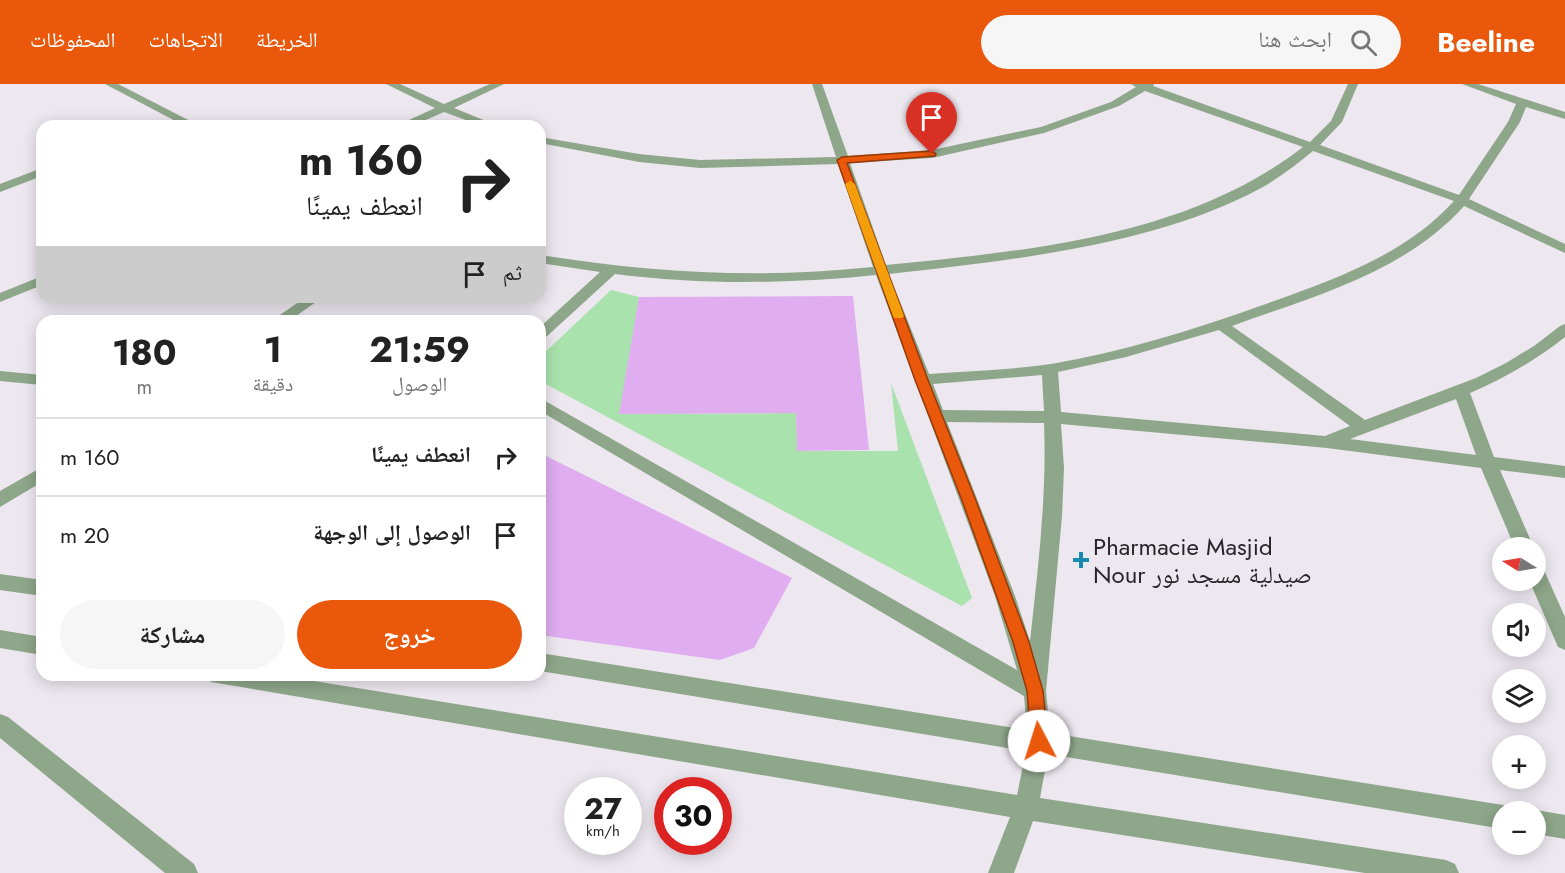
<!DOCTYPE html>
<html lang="ar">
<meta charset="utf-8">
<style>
:root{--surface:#fff;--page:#f6f6f6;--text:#222;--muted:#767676;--line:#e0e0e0;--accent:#ea580c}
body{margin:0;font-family:Jost,"Noto Naskh Arabic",sans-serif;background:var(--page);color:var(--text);direction:rtl;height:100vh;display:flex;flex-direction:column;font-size:22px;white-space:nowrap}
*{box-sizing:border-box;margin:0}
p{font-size:20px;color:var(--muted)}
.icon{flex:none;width:33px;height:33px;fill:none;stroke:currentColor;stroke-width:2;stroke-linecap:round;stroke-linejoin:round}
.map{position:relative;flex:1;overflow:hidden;direction:ltr}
.details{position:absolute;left:36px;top:231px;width:510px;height:366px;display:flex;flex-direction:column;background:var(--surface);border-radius:18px;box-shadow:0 3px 15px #0003;direction:rtl}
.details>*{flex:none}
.top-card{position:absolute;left:36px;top:36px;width:510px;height:183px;border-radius:18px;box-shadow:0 3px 15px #0003;direction:rtl;background:#fff;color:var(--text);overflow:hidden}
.needle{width:39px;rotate:281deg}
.fabs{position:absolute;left:1492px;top:453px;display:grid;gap:12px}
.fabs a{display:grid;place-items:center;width:54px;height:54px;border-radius:50%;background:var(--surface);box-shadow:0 3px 15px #0003;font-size:30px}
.speed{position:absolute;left:564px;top:693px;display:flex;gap:12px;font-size:30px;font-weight:700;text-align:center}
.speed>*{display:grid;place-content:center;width:78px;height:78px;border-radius:50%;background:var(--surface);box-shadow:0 3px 15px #0003;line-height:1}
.speed small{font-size:15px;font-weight:400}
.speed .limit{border:9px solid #d22;background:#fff;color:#111}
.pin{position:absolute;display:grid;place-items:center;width:51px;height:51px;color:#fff;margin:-62px -26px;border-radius:50% 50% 50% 0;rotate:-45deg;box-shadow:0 0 6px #0007}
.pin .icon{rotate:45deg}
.me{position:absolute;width:66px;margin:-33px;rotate:355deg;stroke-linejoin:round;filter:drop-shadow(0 0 4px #0008)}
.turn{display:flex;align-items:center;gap:21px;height:126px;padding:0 24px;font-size:27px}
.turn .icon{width:78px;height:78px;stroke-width:2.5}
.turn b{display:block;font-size:42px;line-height:51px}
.then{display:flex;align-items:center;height:57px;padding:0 24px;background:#0003;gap:12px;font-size:22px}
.eta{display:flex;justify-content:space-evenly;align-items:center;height:102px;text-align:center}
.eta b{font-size:36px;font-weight:700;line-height:42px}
.action{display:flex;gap:12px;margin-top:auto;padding:12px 24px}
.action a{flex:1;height:69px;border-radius:36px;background:var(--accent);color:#fff;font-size:24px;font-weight:700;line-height:69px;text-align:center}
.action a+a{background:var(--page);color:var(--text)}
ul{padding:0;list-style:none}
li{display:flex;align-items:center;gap:18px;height:78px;padding:0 24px;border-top:2px solid var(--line)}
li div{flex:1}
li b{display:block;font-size:22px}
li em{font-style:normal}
header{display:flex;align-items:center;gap:36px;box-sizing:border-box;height:84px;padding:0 30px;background:var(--accent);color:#fff}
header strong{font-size:28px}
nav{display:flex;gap:33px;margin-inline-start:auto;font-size:21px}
.search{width:420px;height:54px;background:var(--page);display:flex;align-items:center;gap:15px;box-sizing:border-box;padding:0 21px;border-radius:33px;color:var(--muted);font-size:22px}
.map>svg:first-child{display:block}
</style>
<header>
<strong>Beeline</strong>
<div class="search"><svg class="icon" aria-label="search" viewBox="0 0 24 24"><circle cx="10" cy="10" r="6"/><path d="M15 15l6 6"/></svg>ابحث هنا</div>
<nav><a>الخريطة</a><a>الاتجاهات</a><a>المحفوظات</a></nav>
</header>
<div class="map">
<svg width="1565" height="789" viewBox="0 0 1565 789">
<rect width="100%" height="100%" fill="#ede7ef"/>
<path fill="#a9e2ac" d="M611,206L639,213L620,330L796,329L798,367H898L891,299L972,514L962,522L540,297V273Z"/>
<path fill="#e0adf0" d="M853,212L869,366L797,367L796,329L619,330L639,213Z
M540,369L792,494L754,564L720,576L540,551Z"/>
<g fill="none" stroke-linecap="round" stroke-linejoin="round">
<path fill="#8ea68a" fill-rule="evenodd" d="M105,0H118L200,42H185Z
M386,0H400L444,20L490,0H504L454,24L498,42H482L444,28L412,42H396L435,24Z
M812,0H822L848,72L932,66L1041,43L1111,18L1136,3L1131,0H1154L1153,2L1310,58L1331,37L1348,0H1358L1342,38L1320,61L1459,111L1508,38L1516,20L1462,0H1478L1565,28V35L1526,23L1520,38L1469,115L1565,160V169L1464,122C1404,189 1314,212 1232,242L1365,336L1476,294L1506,279L1534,262L1560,242L1565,240V253C1536,276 1505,294 1470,309L1494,373L1565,382V394L1500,386L1534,464H1515L1481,384L1327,364L1061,340L1064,384L1062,432L1046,607L1050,649L1503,721L1513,728H1503V745L1048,670L1040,714L1446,776L1455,780L1459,789H1365L1033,737L1014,789H988L1010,733L211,598L208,591H277L1017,711L1026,667L540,587V569L1027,646L1024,612L540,327V314L1017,586L995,512L876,191C788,200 702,201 615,190L545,254L540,256V243L600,188L540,179V171C655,189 757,195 873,183L838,80L700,84L639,78L540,59V53L639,70L700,76L836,73ZM1145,7L1303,63C1187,153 1027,167 886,181L850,79L932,74L1044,49L1119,22ZM1313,67L1454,117C1403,173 1330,197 1260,222C1193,246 1122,268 1051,280C1011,286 969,287 929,290L889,190C1007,177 1157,161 1261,104C1279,94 1297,80 1313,67ZM1219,246L1350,342L1325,352L1061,328L1058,288L1126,273ZM1042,291L1044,327L943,326L933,300ZM1456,315L1476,371L1350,355L1363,350ZM947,338L1044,339C1047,412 1038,484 1030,557L1015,512Z
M42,84V92L0,108V100Z
M42,192V201L0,218V209Z
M306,213H323L289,237H271Z
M0,287L42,291V301L0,297Z
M42,383V398L0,423V407Z
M1536,482L1543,484L1565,533V566L1558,563L1529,496H1536Z
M0,490L42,496V512L0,506Z
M0,546L42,553V571L0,564Z
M0,630L8,633L194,780L198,789H165L0,654Z
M1536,726L1565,731V755L1536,750V728H1532Z"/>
</g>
<path fill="#ea580c" stroke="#983908" stroke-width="1.5" d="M932,67L936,70L935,72L847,79L928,296L975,414L1029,558L1043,607L1048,657L1045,662L1039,665L1033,662L1031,657L1027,607L1013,558L961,414L915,296L837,76L842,73Z"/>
<path fill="#f59e0b" d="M850,97L855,100L904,232L902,234H894L893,232L845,100Z"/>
<path fill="#178caf" stroke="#ede7ef" stroke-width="2" d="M1078 467h6v6h6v6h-6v6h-6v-6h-6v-6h6z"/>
<g text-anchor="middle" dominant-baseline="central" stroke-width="6" stroke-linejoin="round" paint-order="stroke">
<g font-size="24" fill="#282528" stroke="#ede7ef" text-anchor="start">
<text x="1093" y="462">Pharmacie Masjid<tspan x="1093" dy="28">Nour صيدلية مسجد نور</tspan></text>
</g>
</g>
</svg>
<div class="fabs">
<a><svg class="needle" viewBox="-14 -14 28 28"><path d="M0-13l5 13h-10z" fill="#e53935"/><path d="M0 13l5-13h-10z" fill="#767676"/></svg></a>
<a><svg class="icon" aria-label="sound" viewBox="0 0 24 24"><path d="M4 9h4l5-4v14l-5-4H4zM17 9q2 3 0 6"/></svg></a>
<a><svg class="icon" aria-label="layers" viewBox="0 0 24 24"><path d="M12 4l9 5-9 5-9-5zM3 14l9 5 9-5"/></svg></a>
<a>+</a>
<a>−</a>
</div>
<div class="speed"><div>27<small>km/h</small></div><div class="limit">30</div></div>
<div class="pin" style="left:932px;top:70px;background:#d93025"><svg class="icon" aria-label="arrive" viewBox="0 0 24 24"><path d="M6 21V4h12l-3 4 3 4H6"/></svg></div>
<svg class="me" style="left:1039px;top:657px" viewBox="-20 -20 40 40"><circle r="19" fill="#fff"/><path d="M0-13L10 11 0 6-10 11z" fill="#ea580c"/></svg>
<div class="top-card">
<div class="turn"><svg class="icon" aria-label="right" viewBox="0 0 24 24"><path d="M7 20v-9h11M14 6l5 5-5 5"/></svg><div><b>160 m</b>انعطف يمينًا</div></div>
<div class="then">ثم<svg class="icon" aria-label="arrive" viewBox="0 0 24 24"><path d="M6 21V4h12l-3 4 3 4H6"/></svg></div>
</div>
<section class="details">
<div class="eta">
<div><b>21:59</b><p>الوصول</p></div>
<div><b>1</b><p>دقيقة</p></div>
<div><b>180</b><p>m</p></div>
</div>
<ul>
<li><svg class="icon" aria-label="right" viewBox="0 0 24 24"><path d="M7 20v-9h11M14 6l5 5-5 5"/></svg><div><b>انعطف يمينًا</b></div><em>160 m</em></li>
<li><svg class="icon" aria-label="arrive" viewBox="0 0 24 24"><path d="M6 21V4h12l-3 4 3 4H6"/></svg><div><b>الوصول إلى الوجهة</b></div><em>20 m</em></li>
</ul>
<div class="action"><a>خروج</a><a>مشاركة</a></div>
</section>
</div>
